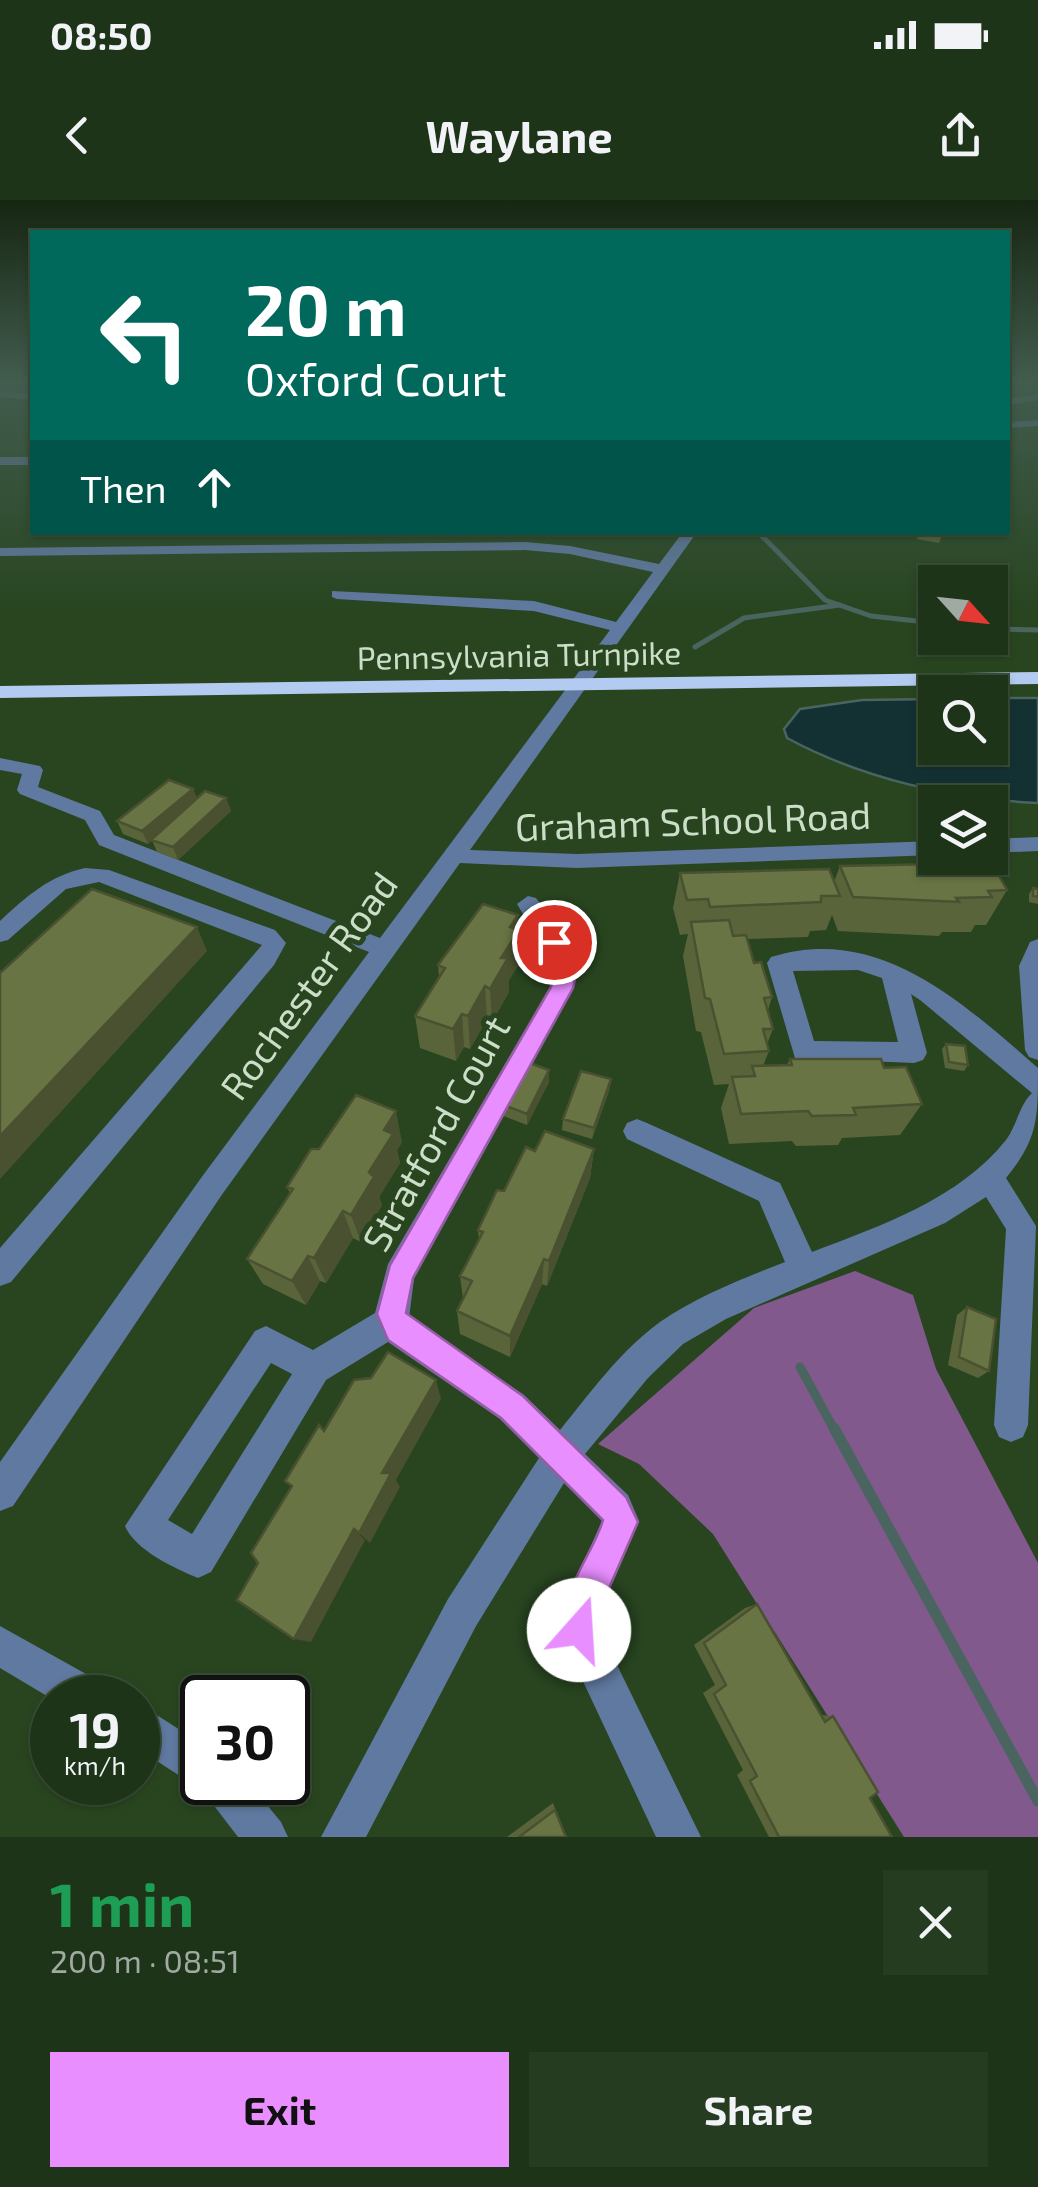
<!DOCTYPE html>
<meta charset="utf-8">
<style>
:root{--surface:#1e3418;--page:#263c21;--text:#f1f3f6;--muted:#a1aaa2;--line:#3c4f37;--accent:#e88eff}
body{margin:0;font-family:"Exo 2",sans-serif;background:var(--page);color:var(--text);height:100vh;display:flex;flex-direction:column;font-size:38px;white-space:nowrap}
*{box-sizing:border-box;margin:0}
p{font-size:32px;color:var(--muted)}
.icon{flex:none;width:55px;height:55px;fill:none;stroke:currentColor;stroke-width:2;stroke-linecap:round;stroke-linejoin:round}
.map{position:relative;height:1637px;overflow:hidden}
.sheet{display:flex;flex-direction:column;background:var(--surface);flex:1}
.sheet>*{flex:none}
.banner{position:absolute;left:30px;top:30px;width:980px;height:305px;border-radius:0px;box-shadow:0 2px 8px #0004,0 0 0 2px var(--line);background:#00695c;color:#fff;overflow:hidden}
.needle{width:65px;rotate:117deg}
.controls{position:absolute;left:918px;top:365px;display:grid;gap:20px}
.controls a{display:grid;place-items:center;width:90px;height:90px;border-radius:0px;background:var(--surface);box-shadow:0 2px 8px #0004,0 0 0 2px var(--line);font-size:50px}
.speed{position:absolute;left:30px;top:1475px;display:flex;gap:20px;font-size:50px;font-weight:700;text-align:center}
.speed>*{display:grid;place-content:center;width:130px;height:130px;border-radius:50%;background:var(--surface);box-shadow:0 2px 8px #0004,0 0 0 2px var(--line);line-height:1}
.speed small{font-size:25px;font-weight:400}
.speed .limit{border:5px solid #111;border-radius:15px;background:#fff;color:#111}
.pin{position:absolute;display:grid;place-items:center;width:85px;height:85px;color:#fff;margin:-42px;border:5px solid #fff;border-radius:50%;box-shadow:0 2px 10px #0007}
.me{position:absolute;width:110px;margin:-55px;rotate:19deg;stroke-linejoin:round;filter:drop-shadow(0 0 8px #0008)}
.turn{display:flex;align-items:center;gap:35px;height:210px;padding:0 50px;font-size:45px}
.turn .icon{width:130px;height:130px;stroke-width:2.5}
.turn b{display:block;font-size:70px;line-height:85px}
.then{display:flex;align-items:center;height:95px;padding:0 50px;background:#0003;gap:20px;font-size:38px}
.round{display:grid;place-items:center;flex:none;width:105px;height:105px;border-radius:0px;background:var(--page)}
.overview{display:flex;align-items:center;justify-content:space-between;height:170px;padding:0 50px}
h1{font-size:60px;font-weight:700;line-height:75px;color:#1e9e55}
.action{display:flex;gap:20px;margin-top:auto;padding:20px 50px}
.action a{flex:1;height:115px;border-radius:0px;background:var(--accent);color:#111;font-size:40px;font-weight:700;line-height:115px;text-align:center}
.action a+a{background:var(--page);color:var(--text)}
.status{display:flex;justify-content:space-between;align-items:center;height:70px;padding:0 50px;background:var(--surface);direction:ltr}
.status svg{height:28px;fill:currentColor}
header{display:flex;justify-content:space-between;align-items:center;height:130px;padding:0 50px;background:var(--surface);font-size:45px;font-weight:700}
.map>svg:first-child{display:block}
</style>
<div class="status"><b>08:50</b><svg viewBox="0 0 49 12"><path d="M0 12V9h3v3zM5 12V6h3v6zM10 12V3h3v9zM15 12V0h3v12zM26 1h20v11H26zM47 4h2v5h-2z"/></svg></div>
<header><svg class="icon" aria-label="back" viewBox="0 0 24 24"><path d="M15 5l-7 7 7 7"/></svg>Waylane<svg class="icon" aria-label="share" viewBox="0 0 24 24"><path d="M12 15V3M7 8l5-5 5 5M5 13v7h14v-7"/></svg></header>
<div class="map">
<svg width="1038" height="1637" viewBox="0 0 1038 1637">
<rect width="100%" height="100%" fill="#284520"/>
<path fill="#82598c" d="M855,1071L913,1095L936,1169L1038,1363V1637H904L713,1334L639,1264L598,1244L754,1108Z"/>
<path fill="#133133" stroke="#4a6560" stroke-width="2.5" d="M990,498H1038V603C952,599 863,579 787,538L784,529L800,509L862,500L935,499V548H990Z"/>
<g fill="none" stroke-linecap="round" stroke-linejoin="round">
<path stroke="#4a6560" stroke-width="5" d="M758,332L825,400L871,416L935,423
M990,429L1038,430
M695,447L744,418L840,405"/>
<path stroke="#4a6560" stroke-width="9" d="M800,1167L835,1231"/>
<path stroke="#4a6560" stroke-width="11" d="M834,1228L1038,1601"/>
<path fill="#6079a0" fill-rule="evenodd" d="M0,191L32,194V200L0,197Z
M1038,194V200L1008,205V199Z
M1038,220V226L1008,228V222Z
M0,257H32V265H0Z
M683,332H697L470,650L577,654L935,641V655L577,668L460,663L221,996L13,1306L0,1311V1262L201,978L369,752L99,645L85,620L20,594L17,590L22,574L0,570V558L40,566L43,570L38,587L100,611L114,635L380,738L610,430L534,411L337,399L332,397V391L534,401L616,422L653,372L570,354L525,350L0,356V348L525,342L570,346L659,364Z
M1038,637V651L990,653V639Z
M85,668L109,670L275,730L286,743L274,765L11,1082L0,1086V1048L262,745L99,682L66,689L8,740L0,742V721C27,696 49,676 85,668Z
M528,696L536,698C556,726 578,752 574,788L414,1079L409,1118L524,1195L560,1230C590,1193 621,1150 660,1122C698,1096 742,1079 785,1062L759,1001L627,939L623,931L627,923L637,919L647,923L780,983L812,1052C880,1026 959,999 1006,940C1017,926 1019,905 1032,893L920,800L911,794L927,853L923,860L914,863L795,858L767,763L771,757C879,723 963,803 1038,868C1038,919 1038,939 1006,978L1036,1026L1028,1225L1023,1237L1011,1242L999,1237L994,1225L1006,1029L986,997L945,1023L726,1119L683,1144L648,1178L585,1254L628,1295L639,1321L604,1403L599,1428L701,1637H656L559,1430L566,1402L602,1321L564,1283L476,1426L366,1637H321L448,1399L539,1258L500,1219L388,1142L326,1180L211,1372L198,1378C174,1368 135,1350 125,1326L255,1131L266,1126L313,1150L375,1113L388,1064L550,787L547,754L517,704ZM858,770L882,778L898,842L814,841L793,771ZM271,1163L292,1174L192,1334L168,1320Z
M1038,739V860L1029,857L1025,850L1019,766L1030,742Z
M0,1426L104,1484L110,1498L52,1499L0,1468Z
M138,1503L202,1544V1582H248L281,1622L288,1637H238L202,1590L138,1549Z"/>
<path fill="#b3cbf1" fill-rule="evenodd" d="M1038,472V484L0,498V486Z"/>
</g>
<path fill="#5a643a" d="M919,332H943L939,343L917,339Z
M193,589L197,599L226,598L231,611L178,660L157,652L152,640L148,644L123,634L117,621Z
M840,666L1007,690L986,725H975L971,732H942L939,736L838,731L832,715L826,730L810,731L808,737L747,739L754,763L772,797L768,810L773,829L767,844L769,851L763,866L787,865L790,859L884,868L922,904L900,935L842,938L838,945L796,946L792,941L729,944L721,908L729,884L714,885L701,832L696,831L683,756L688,734L680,735L673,708L680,673L834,682Z
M1033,688L1038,689V704L1029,702V694Z
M518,715L519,764L509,780V792L492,822L487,819L470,849L464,847L456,861L420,848L415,816L439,777L438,765Z
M946,844L968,865L964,871L945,868L942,849Z
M611,879L609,891L592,939L562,930L563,919Z
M549,882L527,925L501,915V904Z
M402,942L397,950L400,963L379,997L382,1005L361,1042L353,1038L326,1083L320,1081L306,1105L263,1084L247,1059L290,993L287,987Z
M594,949L590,978L547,1086L542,1084L510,1157L460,1134L457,1111L463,1098L460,1076L479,1041L478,1030L504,991L535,951Z
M967,1107L989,1171L978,1178L948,1165L957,1115Z
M757,1404L821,1515L833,1516L870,1598L892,1637H769L737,1575L743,1570L703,1493L715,1485L694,1445L745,1408Z
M553,1603L566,1637H507Z"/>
<path fill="#4a5130" d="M193,589L198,601L148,644L142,631Z
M226,598L231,611L178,660L173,647Z
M518,715L519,764L509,780V792L492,822L490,789L510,727Z
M197,727L207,751L0,979V936Z
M485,786L487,819L470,849L468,816Z
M462,814L464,847L456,861L453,829Z
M549,870V882L527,925V914Z
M611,879L609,891L592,939L594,928Z
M396,911L402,942L397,950L400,963L379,997L382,1005L361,1042L351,1015L369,972L384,930Z
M594,949L590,978L547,1086L549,1061Z
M343,1011L353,1038L326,1083L314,1058Z
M308,1056L320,1081L306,1105L292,1081Z
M544,1059L542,1084L510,1157V1136Z
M436,1180L441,1199L396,1280L400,1287L370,1343L359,1333L382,1273Z
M354,1329L365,1340L311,1442L294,1439Z"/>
<path fill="#697444" stroke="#4a5130" stroke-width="2.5" d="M169,580L193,589L142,631L117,621Z
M205,591L226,598L173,647L151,640Z
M992,663L1007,690L988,691L992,697L956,698L959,702L853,697L840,666Z
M829,669L840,696H821V702L710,707L708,699L687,700L680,673Z
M1033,688L1038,689V697L1033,696Z
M92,689L197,727L0,936V773Z
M483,704L518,715L510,727L519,730L501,758H508L490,789L485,786L468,816L462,814L453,829L415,816L445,768L438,765Z
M729,720L733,736L746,735L754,763L761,762L772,797L764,798L773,829H763L769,851L724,854L710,799L705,798L691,722Z
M946,844L965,846L968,865L949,862Z
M790,859H881L884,868L906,867L922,904L853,908L856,915L812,916L808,911L741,914L732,877L755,876L752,866L792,865Z
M524,861L549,870L527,914L501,904Z
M581,871L611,879L594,928L563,919Z
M356,895L396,911L384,930L393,934L369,972L374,977L351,1015L343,1011L314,1058L308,1056L292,1081L247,1059L293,989L287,987L311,949H319Z
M545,931L594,949L549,1061L544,1059L510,1136L457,1111L472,1081L460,1076L483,1032L478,1030L497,990L504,991L526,947L535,951Z
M967,1107L996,1119L989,1171L959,1157Z
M388,1152L436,1180L382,1273H391L359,1333L354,1329L294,1439L237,1400L258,1363L251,1353L292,1286L285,1281L319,1225L324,1231L354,1180L371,1178Z
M757,1404L825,1522L833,1516L878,1592L870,1598L892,1637H779L750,1581L757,1576L714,1494L726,1485L704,1443Z
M555,1610L566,1637H519Z"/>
<linearGradient id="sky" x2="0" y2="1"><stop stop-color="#162612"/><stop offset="0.44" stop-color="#425c4e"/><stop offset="1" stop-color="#425c4e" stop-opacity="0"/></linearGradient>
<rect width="1038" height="411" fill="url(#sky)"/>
<path fill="#e88eff" stroke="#975ca6" stroke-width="2.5" d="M554,734L561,737L577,770L573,788L413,1078L406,1113L523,1196L626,1297L638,1322L602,1404L592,1443L579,1448L566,1443C550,1404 593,1356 603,1320L501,1218L388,1140L377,1114L390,1065L551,787L555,770L543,742Z"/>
<g text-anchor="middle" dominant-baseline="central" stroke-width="10" stroke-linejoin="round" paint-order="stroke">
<g font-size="32" fill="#ccdec8" stroke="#284520">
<text transform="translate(519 454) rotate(-1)">Pennsylvania Turnpike</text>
</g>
<g font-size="38" fill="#ccdec8" stroke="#284520">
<text transform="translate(693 620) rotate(-2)">Graham School Road</text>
<text transform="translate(308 785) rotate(-54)">Rochester Road</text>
<text transform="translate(435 933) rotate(-61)">Stratford Court</text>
</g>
</g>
</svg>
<div class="controls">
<a><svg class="needle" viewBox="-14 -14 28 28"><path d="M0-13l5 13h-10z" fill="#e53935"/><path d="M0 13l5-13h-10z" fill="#a1aaa2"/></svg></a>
<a><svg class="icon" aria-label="search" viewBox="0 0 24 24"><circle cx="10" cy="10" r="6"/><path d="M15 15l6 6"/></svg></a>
<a><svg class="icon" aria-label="layers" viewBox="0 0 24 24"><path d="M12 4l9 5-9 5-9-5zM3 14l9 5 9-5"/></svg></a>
</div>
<div class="speed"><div>19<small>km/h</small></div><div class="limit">30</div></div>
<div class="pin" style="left:554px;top:742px;background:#d93025"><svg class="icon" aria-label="arrive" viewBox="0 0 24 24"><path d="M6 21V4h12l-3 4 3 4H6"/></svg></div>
<svg class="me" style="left:579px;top:1430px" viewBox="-20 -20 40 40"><circle r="19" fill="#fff"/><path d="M0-13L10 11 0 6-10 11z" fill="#e88eff"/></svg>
<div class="banner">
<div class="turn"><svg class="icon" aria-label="left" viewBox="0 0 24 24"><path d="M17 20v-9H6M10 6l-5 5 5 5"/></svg><div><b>20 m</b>Oxford Court</div></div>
<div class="then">Then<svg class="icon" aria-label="ahead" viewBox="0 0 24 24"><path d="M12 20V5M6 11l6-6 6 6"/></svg></div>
</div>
</div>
<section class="sheet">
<div class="overview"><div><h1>1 min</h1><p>200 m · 08:51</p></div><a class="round"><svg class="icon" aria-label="close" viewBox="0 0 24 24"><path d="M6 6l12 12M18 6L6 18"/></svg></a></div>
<div class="action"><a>Exit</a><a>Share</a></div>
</section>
